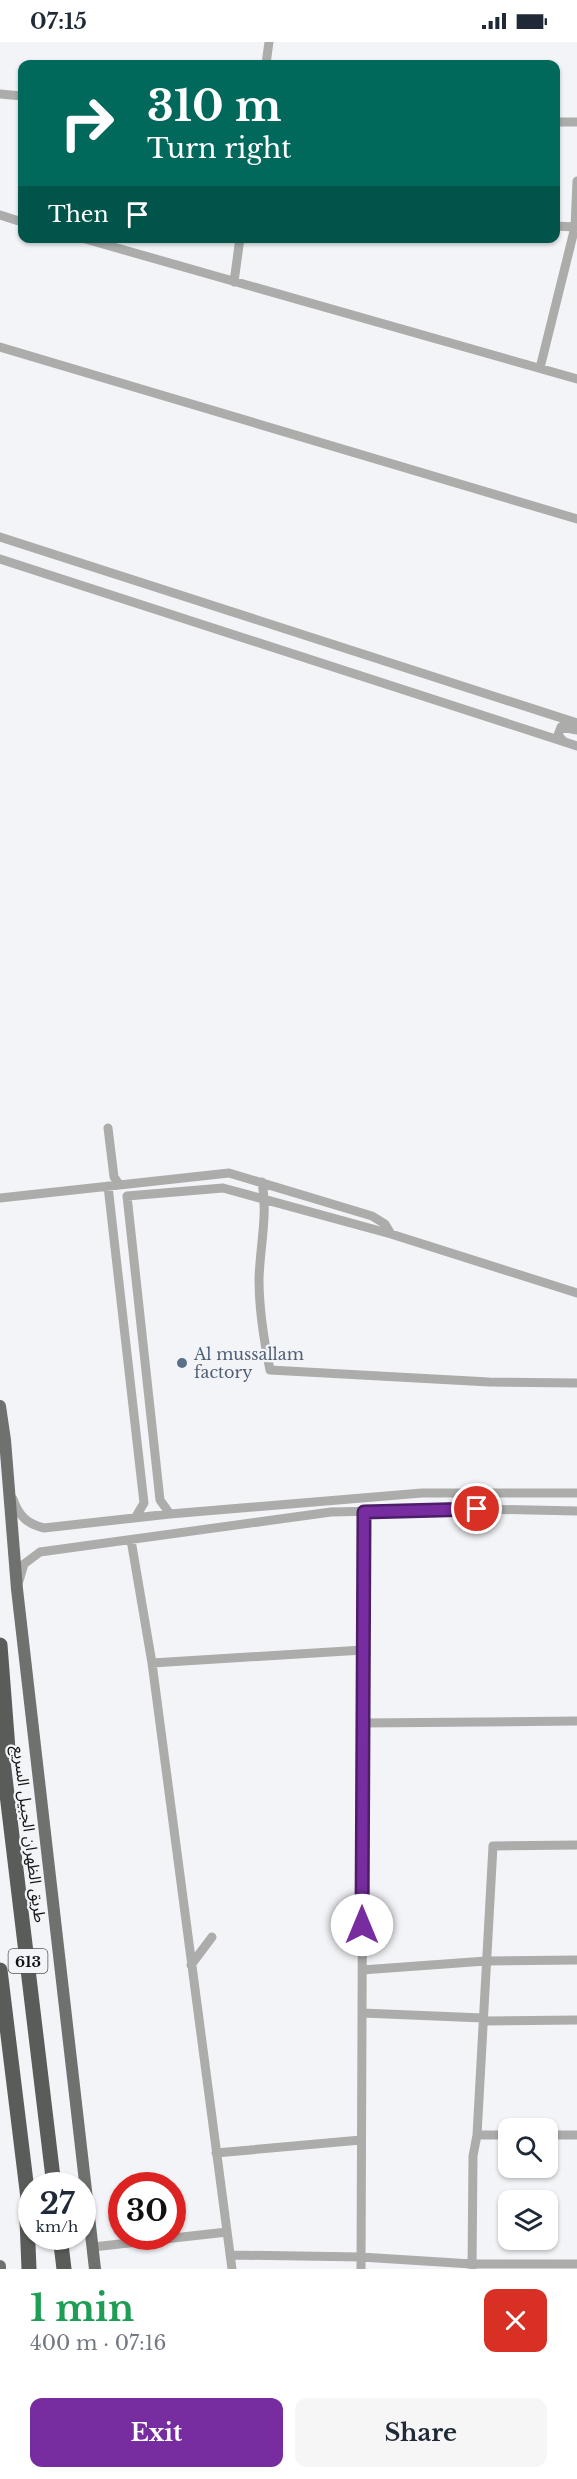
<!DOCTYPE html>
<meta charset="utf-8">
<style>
:root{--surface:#fff;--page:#f6f6f7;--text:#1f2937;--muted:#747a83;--accent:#772da0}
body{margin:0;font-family:"Libre Baskerville","Noto Sans Arabic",serif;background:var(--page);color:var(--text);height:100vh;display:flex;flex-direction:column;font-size:22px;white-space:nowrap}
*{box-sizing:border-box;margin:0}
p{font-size:20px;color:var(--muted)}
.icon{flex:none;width:33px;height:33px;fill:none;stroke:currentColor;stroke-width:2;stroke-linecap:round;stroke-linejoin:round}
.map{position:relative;height:2227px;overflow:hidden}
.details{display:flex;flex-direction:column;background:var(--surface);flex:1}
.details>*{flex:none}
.banner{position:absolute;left:18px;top:18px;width:542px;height:183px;border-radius:12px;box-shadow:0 2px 4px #0004;background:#00695c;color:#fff;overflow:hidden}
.fabs{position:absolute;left:498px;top:2076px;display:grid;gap:12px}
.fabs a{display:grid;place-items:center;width:60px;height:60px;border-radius:12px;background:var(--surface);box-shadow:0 2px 4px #0004;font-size:30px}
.speed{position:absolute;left:18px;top:2130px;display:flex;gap:12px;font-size:30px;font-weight:700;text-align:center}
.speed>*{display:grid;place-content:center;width:78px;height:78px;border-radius:50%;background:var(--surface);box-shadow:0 2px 4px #0004;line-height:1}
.speed small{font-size:15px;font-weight:400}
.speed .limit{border:9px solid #d22;background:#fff;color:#111}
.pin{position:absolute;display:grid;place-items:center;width:51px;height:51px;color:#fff;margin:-26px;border:3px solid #fff;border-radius:50%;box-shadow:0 2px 6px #0007}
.me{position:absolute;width:66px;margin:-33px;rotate:0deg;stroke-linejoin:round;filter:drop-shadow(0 0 4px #0008)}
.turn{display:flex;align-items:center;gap:21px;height:126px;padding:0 30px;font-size:27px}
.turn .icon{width:78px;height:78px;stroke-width:2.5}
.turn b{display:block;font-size:42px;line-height:51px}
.then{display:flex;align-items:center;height:57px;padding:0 30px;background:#0003;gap:12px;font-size:22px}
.round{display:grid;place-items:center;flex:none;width:63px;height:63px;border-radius:12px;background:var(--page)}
.head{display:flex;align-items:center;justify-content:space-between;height:102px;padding:0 30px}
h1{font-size:36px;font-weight:700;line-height:45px;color:#1e9e55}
.cta{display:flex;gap:12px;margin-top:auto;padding:12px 30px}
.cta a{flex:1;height:69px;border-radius:12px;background:var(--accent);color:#fff;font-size:24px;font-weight:700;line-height:69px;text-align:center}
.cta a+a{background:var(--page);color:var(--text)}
.status{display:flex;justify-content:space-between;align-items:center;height:42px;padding:0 30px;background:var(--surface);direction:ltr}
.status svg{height:16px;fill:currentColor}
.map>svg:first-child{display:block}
</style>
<div class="status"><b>07:15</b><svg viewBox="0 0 49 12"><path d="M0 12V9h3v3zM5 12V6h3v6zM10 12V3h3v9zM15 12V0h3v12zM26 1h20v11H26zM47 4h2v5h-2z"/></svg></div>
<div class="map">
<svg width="577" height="2227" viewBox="0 0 577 2227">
<rect width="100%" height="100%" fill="#f3f4f7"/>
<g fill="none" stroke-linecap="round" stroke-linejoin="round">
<path stroke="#acacab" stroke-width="9" d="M266,22L269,0
M0,52L22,54
M555,80H577
M0,173L22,180
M555,184L575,185
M82,196L577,337
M234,240L240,196
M0,305L577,477
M540,326L575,185L577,139
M0,495L577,681
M0,517L577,704
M564,700L558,693L561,685L577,688
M108,1086L114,1135L119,1142
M262,1140C268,1173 260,1204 259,1237C259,1266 264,1299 270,1328L489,1340L577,1341
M108,1144L144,1461L135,1476
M0,1156L229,1131L372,1174L385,1182L391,1192
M13,1457C19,1474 27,1482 44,1486L170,1472L422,1451H577
M170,1472L160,1458L127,1154L223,1146L391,1192L577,1251
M131,1498L152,1621L232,2227
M19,1539L24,1522L40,1510L331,1470L477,1467L577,1469
M152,1621L363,1608
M363,1681L577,1679
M191,1923L212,1895
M362,1928L486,1919L577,1918
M362,1971L483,1976
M483,1979L577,1978
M508,2093H477L493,1804L577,1803
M548,2093H577
M216,2111L361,2098
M93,2205L227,2190
M230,2213L361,2215L472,2222H577
M361,2227L364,1470
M472,2227L473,2114L477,2093"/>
<path stroke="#6f716f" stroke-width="12" d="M0,1364L5,1398L17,1547L95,2227
M0,2224V2227"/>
<path stroke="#5a5c5a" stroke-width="15" d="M0,1603L8,1707
M0,1694L54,2144
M0,1928L32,2189
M27,2178L29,2227
M60,2194L64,2227"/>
</g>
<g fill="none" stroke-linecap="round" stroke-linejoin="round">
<g stroke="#4d1d68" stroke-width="15">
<path id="route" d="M362,1883L364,1470L477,1467"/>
</g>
<use href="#route" stroke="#772da0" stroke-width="10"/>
</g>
<circle fill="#5c6f8a" stroke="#f3f4f7" stroke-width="2" cx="182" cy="1321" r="6"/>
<g text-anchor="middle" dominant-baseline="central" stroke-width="4.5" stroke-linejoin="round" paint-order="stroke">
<rect fill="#f3f4f7" stroke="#555657" stroke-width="1.5" x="8.5" y="1907" width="39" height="24" rx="4.5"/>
<g font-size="15" font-weight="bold" fill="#111213">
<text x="28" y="1919">613</text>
</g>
<g font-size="16" fill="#4e5e75" stroke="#f3f4f7" text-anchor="start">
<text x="194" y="1312">Al mussallam<tspan x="194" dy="18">factory</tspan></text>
</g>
<g font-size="16" fill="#111213" stroke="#f3f4f7">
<text transform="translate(30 1792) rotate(83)">طريق الظهران الجبيل السريع</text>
</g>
</g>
</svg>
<div class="fabs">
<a><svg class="icon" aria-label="search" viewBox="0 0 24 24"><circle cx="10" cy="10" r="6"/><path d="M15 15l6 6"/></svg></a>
<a><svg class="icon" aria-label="layers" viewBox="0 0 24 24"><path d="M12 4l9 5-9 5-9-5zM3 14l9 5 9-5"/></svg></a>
</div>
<div class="speed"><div>27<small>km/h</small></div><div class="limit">30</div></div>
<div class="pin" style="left:477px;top:1467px;background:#d93025"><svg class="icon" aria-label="arrive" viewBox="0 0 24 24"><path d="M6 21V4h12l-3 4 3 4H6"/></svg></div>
<svg class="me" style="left:362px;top:1883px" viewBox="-20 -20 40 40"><circle r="19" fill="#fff"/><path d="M0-13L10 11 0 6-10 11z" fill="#772da0"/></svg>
<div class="banner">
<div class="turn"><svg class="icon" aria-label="right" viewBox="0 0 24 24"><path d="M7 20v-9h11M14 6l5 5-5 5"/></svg><div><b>310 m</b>Turn right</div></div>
<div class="then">Then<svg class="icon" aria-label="arrive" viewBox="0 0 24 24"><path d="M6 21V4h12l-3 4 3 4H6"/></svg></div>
</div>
</div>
<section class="details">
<div class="head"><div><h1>1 min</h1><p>400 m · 07:16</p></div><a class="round" style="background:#d93025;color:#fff"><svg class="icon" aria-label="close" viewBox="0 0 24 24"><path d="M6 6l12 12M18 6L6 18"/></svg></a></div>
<div class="cta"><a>Exit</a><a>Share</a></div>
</section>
